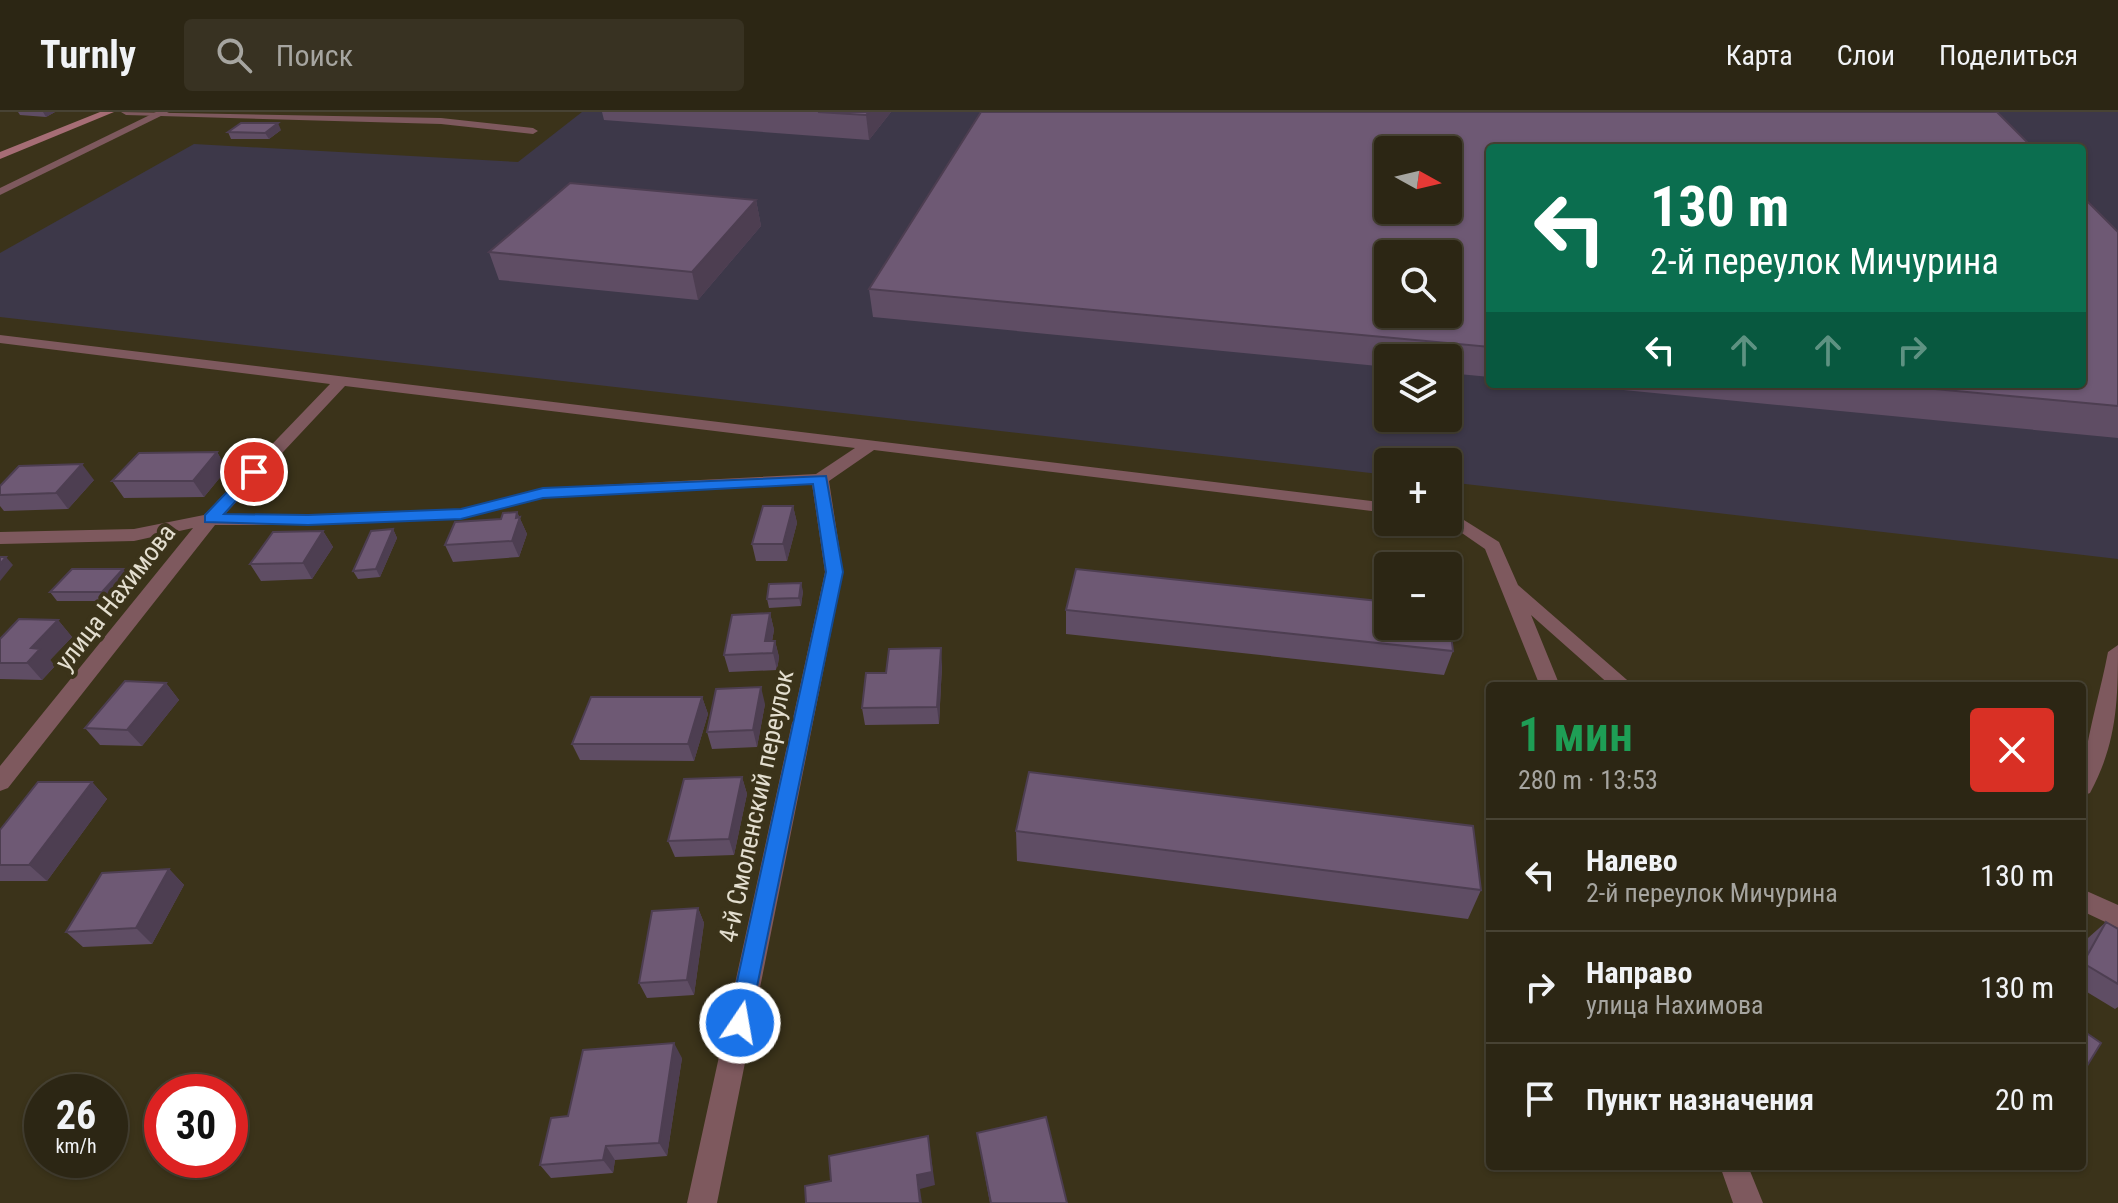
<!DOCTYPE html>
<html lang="ru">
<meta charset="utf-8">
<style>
:root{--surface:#2c2614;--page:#383222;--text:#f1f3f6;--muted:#a6a5a0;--line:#484334}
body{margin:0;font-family:"Roboto Condensed",sans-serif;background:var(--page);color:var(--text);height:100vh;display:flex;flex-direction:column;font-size:30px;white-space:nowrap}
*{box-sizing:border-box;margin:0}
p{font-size:26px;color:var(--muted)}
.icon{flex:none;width:44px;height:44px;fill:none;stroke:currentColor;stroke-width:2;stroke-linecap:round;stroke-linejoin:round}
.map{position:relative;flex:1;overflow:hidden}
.sheet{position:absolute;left:1486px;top:570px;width:600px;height:488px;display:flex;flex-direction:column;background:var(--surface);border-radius:8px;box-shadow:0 2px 6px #0004,0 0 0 2px var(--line)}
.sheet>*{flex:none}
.top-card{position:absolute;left:1486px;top:32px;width:600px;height:244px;border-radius:8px;box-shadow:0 2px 6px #0004,0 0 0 2px var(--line);background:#0b6e4f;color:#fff;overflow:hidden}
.needle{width:52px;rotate:98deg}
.buttons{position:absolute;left:1374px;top:24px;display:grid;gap:16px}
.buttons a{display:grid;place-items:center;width:88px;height:88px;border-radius:8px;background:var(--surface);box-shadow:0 2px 6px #0004,0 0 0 2px var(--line);font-size:40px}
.speed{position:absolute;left:24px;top:962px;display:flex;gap:16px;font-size:40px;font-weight:700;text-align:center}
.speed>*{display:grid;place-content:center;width:104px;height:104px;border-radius:50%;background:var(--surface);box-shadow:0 2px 6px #0004,0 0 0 2px var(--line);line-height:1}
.speed small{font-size:20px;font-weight:400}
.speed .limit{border:12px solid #d22;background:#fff;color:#111}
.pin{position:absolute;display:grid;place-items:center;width:68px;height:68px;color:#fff;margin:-34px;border:4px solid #fff;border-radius:50%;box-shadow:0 2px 8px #0007}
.me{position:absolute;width:88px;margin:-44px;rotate:12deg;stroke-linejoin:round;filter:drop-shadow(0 0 6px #0008)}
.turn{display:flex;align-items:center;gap:28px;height:168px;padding:0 32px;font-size:36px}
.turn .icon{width:104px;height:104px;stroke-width:2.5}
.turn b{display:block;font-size:56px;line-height:68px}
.lanes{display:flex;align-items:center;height:76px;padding:0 32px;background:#0003;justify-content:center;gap:40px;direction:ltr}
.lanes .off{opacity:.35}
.round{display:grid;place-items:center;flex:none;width:84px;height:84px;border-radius:8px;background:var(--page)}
.summary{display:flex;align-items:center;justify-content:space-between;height:136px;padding:0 32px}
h1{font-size:48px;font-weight:600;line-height:60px;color:#1e9e55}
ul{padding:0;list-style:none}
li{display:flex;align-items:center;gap:24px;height:112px;padding:0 32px;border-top:2px solid var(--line)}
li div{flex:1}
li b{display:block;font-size:30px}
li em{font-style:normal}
header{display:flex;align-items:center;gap:48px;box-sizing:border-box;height:112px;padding:0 40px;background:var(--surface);border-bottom:2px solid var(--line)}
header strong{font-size:38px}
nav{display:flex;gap:44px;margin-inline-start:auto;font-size:28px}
.search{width:560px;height:72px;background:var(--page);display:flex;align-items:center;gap:20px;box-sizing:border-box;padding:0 28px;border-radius:8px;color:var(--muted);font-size:30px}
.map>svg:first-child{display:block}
</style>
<header>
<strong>Turnly</strong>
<div class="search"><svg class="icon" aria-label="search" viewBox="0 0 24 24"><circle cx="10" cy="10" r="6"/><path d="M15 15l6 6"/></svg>Поиск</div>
<nav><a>Карта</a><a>Слои</a><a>Поделиться</a></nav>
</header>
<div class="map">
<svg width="2118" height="1091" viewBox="0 0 2118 1091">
<rect width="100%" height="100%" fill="#3b331a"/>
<path fill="#3d3849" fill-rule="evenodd" d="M582,0H2118V447L1448,370V350H1388V363L0,205V141L194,32L518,50ZM1490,36H2082V272H1490ZM1388,38H1448V98H1388ZM1388,142H1448V202H1388ZM1388,246H1448V306H1388Z"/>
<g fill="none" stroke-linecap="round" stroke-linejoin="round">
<path fill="#7e595e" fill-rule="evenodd" d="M156,0H169L0,83V76Z"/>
<path fill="#7e595e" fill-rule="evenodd" d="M121,0L441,6L533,16L538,19L533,22L441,12L126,3Z
M0,223L1388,391V401L874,338L829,369L843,460L717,1091H687L825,460L812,372L543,386L461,407L308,413H215L8,676L0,679V654L193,416L134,429L0,432V420L134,417L204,403L330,272L0,231ZM345,274L855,336L816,362L543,376L461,397L308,403L225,402Z
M1448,398L1499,430L1518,473L1634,574H1611L1531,503L1560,574H1540L1485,437L1446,410Z
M2118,533C2118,589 2117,631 2090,681L2082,684C2082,636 2099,588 2108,540Z
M2082,777L2118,793V816L2082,799Z
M1720,1054H1748L1763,1091H1733Z"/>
<path fill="#a66d75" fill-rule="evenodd" d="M100,0H114L0,47V40Z"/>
</g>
<path fill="#5f4d64" d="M18,0H55L46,5L20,3Z
M602,0H891L869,28L604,8Z
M281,18L269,27H231L228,20Z
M1490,36V265L1448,261V246H1388V255L873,205L869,177Z
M756,88L761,114L698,188L499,168L489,140Z
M2118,120V326L1562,272H2082Z
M217,340L227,357L204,385L124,386L112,369Z
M94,368L68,397L4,399L0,394V374Z
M793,394L797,411L787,449H756L752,432Z
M517,400L527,422L519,445L453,450L445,433Z
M393,417L397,426L380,465L358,467L353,459Z
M323,419L333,435L312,467L261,469L250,452Z
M129,465L109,489H57L50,480Z
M803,479L801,494L769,496L767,487Z
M1066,498L1453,539L1444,563L1066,522Z
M770,501L774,518L772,529H775L779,545L777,558L729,560L724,543Z
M58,508L72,525L50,548L55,554L42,568L0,567V527Z
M942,553L939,612L865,613L862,596Z
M166,571L179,588L142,634L100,633L85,616Z
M702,585L708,602L694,649L580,648L572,632Z
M765,592L757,635L712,637L707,620Z
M742,665L747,682L734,743L675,745L668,729Z
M92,670L107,687L47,769H0V718Z
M1016,719L1481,778L1468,807L1017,749Z
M169,757L184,773L152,832L83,835L66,820Z
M698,796L704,811L694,883L647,886L639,871Z
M2106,810L2118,817V895L2115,897L2082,877V836L2088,826Z
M682,946L667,1044L615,1048L613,1061L551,1066L540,1053L568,1004Z
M977,1021L1067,1091H990Z"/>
<path fill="#4d3e51" d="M43,0H55L46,5Z
M869,0H891L869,28L866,3Z
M278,11L281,18L269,27L265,21Z
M756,88L761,114L698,188L692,160Z
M217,340L227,357L204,385L193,369Z
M82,352L94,368L68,397L56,381Z
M793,394L797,411L787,449L783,432Z
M517,400L527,422L519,445L512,429Z
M393,417L397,426L380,465L376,457Z
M323,419L333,435L312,467L303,451Z
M6,445L13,453L0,469V452Z
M123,457L129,465L109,489L102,480Z
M801,471L803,479L801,494L799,486Z
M770,501L774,518L770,541L765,529Z
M58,508L72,525L50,548L55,554L42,568L27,551L31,536Z
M775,529L779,545L777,558L773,541Z
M941,536L942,553L939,612L937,595Z
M166,571L179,588L142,634L127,618Z
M761,575L765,592L757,635L753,618Z
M702,585L708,602L694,649L688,632Z
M742,665L747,682L734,743L729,727Z
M92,670L107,687L47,769L29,753Z
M169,757L184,773L152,832L136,816Z
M698,796L704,811L694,883L687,868Z
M674,931L682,946L667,1044L659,1031Z
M928,1024L935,1073L920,1077L922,1091H920L917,1063Z
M606,1034L615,1048L613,1061L603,1048Z"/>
<path fill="#6e5974" stroke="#4d3e51" stroke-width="2" fill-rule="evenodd" d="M818,0H869L866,3Z
M981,0H1997L2033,36H1490V235L869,177ZM1388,38H1448V98H1388ZM1388,142H1448V202H1388Z
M241,11H278L265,21L228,20Z
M570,71L756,88L692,160L489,140Z
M2082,84L2118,120V294L1881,272H2082Z
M217,340L193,369H112L139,341Z
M82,352L56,381L0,383V374L19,354Z
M763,394H793L783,432H752Z
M517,400L516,406L520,405L512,429L445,433L455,410L501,407L503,401Z
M393,417L376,457L353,459L371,419Z
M323,419L303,451L250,452L273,420Z
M0,445H6L0,452Z
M72,457H123L102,480H50Z
M1076,457L1388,490V514H1448V499L1453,539L1066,498Z
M801,471L799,486L767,487L769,472Z
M770,501L765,529H775L773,541L724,543L732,503Z
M19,507L58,508L31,536L40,537L27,551H0V527Z
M941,536L937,595L862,596L866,561H886L889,537Z
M125,569L166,571L127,618L85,616Z
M761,575L753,618L707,620L716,577Z
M591,585H702L688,632H572Z
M1029,660L1473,714L1481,778L1016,719Z
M742,665L729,727L668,729L684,667Z
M38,670H92L29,753H0V718Z
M169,757L136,816L66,820L102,761Z
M698,796L687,868L639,871L652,799Z
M2106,810L2118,817V872L2083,851Z
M2082,918L2101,931L2082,962Z
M674,931L659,1031L606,1034L603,1048L540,1053L551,1006L568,1004L583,938Z
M1046,1005L1067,1091H991L977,1021Z
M928,1024L932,1060L917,1063L920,1091H806L805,1074L831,1069L829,1044Z"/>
<path fill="#1a73e8" stroke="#114b97" stroke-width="2" d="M254,356L262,360L224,402L308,403L461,397L543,376L826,364L843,460L748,918L740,922L731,918L728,911L826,460L813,372L543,386L461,407L308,413L205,410V403L249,357Z"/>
<g text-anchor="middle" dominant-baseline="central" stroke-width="8" stroke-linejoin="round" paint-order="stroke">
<g font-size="26" fill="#e3decf" stroke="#3b331a">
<text transform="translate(115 485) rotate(-52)">улица Нахимова</text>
<text transform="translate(756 694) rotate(-78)">4-й Смоленский переулок</text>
</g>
</g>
</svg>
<div class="buttons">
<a><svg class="needle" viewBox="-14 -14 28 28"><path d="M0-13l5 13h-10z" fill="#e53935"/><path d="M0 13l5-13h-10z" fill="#a6a5a0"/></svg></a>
<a><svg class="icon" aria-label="search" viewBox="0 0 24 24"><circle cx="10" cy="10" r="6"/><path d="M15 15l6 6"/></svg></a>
<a><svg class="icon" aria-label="layers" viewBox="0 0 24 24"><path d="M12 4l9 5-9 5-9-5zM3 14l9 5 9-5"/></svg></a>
<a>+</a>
<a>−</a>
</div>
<div class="speed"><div>26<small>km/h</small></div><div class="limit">30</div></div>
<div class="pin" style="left:254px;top:360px;background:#d93025"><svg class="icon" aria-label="arrive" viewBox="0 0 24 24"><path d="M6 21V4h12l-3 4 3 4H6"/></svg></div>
<svg class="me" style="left:740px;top:911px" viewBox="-20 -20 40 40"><circle r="17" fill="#1a73e8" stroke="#fff" stroke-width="3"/><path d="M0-11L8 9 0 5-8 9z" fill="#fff"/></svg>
<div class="top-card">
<div class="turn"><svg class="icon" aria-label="left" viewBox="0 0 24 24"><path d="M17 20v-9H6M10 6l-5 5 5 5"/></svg><div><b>130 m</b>2-й переулок Мичурина</div></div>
<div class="lanes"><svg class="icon" aria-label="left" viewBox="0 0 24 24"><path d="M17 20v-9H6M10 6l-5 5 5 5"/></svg><svg class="icon off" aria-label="ahead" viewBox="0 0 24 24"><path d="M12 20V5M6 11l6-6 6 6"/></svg><svg class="icon off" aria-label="ahead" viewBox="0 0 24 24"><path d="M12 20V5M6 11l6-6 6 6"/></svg><svg class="icon off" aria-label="right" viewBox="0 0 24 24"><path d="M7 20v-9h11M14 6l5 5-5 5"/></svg></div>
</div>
<section class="sheet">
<div class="summary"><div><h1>1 мин</h1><p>280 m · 13:53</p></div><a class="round" style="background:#d93025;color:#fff"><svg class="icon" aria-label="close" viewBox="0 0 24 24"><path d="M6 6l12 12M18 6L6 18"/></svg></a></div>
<ul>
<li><svg class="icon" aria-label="left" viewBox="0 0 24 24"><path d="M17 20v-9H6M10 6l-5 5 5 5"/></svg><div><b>Налево</b><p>2-й переулок Мичурина</p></div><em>130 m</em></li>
<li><svg class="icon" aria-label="right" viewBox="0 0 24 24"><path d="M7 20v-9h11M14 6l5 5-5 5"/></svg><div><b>Направо</b><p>улица Нахимова</p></div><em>130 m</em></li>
<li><svg class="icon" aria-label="arrive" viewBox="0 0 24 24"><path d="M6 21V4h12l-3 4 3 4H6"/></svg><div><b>Пункт назначения</b></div><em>20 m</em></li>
</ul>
</section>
</div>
